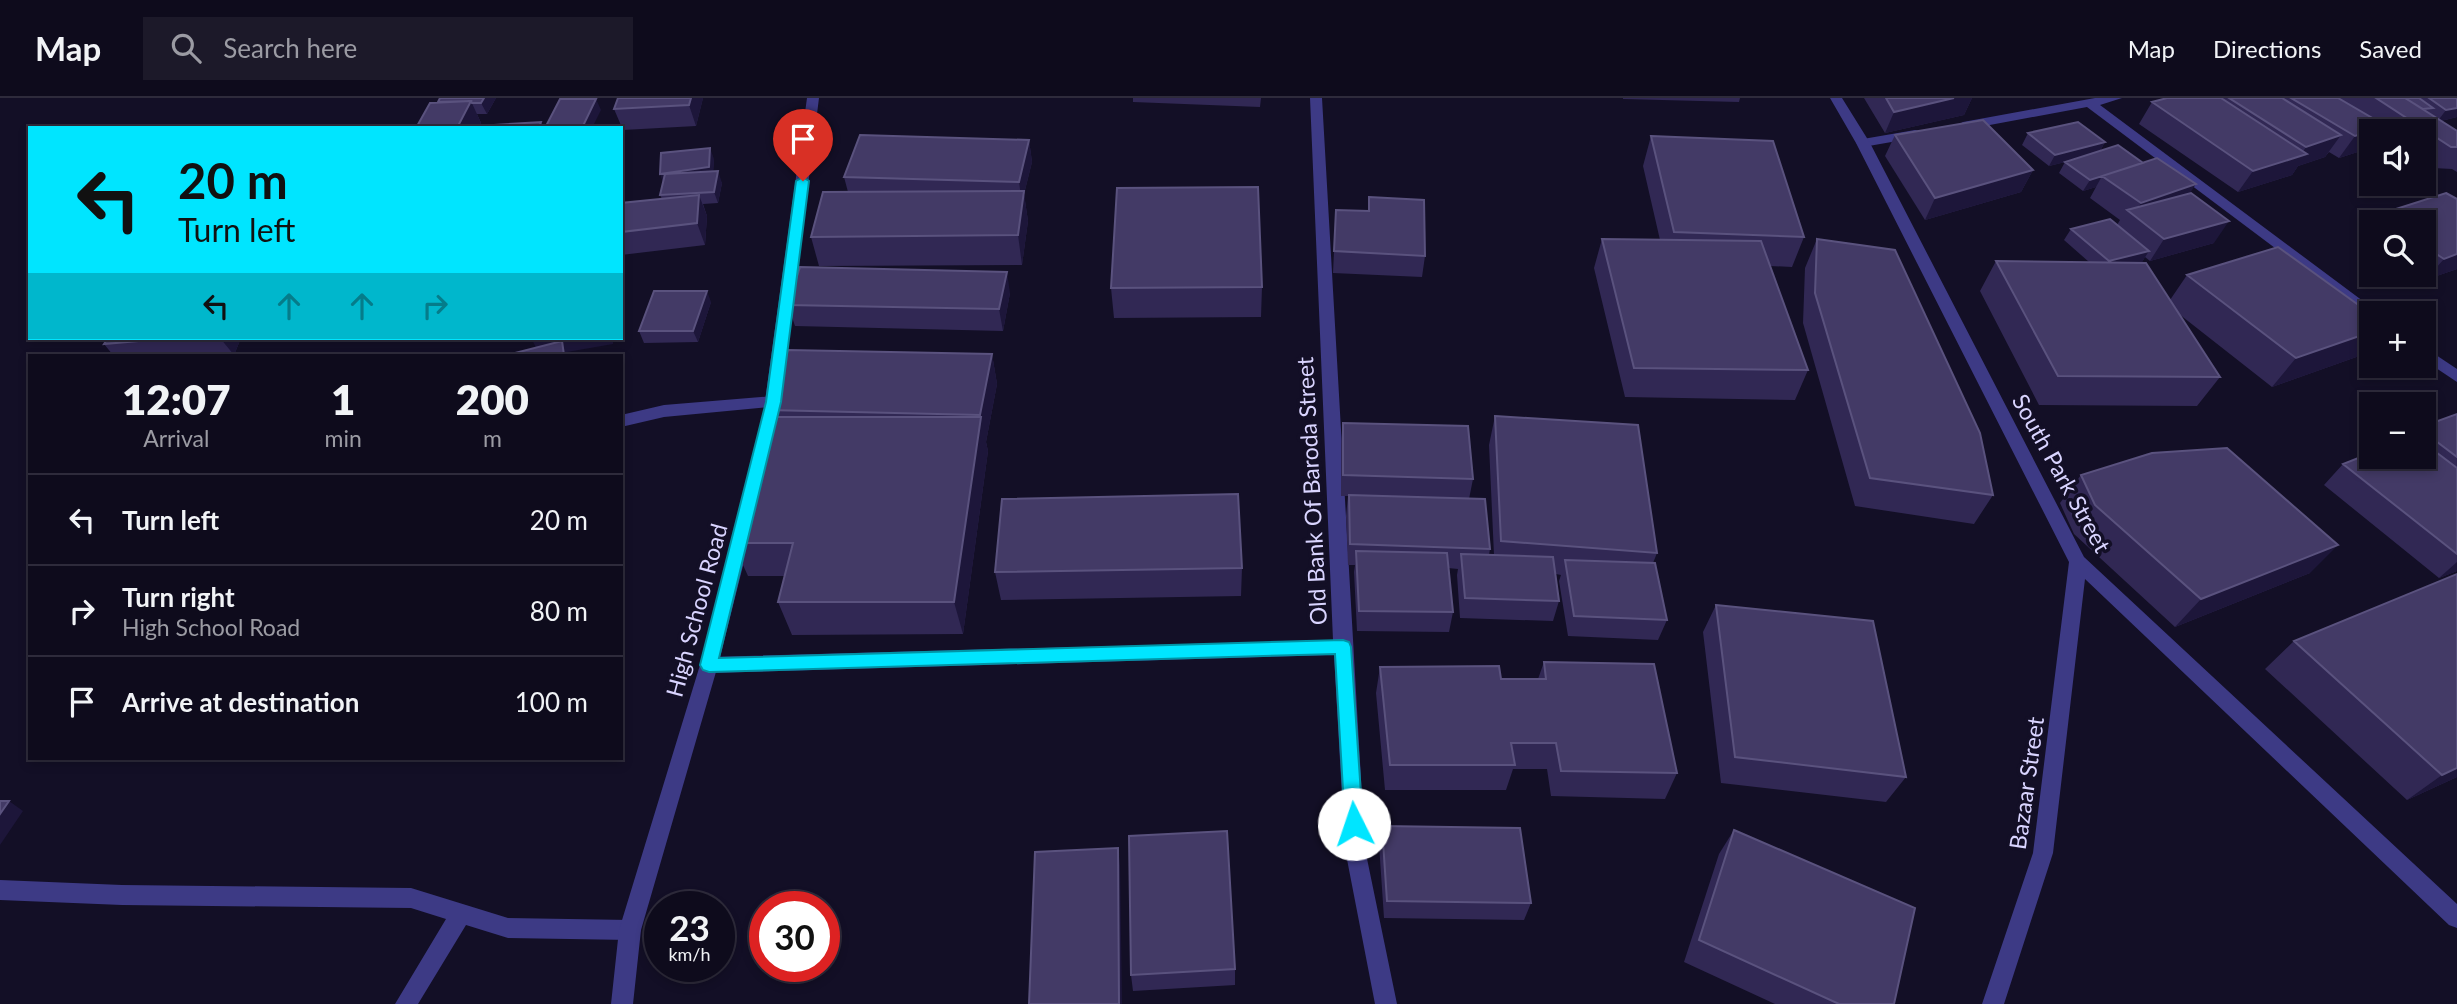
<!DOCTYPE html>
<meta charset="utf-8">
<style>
:root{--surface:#0e0b1c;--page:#1c1929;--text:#f1f3f6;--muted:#9b9ba3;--line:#2e2b3b}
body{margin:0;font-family:Lato,sans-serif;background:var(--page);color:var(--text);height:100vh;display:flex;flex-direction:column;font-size:26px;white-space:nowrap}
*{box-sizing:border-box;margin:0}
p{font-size:23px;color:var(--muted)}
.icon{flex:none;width:38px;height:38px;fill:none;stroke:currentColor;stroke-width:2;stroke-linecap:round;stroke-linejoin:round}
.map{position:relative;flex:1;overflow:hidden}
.sheet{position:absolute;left:28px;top:256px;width:595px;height:406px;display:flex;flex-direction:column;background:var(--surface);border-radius:0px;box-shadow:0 4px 10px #0003,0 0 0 2px var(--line)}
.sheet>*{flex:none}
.hud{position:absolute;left:28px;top:28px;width:595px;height:214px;border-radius:0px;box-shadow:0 4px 10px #0003,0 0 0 2px var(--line);background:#00e5ff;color:#111;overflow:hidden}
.controls{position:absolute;left:2359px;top:21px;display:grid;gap:14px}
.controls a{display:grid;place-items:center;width:77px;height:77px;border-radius:0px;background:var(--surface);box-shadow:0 4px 10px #0003,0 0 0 2px var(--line);font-size:35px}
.speed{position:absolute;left:644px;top:793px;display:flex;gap:14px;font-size:35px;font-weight:700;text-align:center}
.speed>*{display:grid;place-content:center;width:91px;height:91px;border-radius:50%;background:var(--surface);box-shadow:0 4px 10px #0003,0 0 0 2px var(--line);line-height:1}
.speed small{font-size:18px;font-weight:400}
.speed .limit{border:10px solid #d22;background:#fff;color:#111}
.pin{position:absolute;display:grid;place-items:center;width:60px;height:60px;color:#fff;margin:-72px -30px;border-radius:50% 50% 50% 0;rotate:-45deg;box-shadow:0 0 7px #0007}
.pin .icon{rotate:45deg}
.me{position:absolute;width:77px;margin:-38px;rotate:356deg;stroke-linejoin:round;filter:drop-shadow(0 0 5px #0008)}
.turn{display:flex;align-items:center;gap:24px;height:147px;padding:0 35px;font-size:32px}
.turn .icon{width:91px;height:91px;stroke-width:2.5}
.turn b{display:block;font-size:49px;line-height:60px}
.lanes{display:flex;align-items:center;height:66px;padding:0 35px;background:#0003;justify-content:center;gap:35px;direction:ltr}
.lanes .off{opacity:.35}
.eta{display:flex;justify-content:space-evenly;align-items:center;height:119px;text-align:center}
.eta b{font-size:42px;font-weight:800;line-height:49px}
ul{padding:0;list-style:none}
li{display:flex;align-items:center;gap:21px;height:91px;padding:0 35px;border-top:2px solid var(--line)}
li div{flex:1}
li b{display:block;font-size:26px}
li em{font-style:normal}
header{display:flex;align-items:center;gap:42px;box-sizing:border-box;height:98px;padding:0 35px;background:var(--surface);border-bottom:2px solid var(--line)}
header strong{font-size:33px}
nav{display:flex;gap:38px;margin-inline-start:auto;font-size:24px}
.search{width:490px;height:63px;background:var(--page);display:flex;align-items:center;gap:18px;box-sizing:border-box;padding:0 24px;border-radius:0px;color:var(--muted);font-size:26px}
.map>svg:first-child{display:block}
</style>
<header>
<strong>Map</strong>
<div class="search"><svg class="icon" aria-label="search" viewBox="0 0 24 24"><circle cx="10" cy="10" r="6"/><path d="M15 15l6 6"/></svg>Search here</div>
<nav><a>Map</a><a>Directions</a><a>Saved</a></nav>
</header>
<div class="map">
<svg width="2457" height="906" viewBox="0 0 2457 906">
<rect width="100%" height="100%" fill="#130f26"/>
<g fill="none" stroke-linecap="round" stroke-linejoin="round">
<path fill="#3d3a85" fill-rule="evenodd" d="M1310,0H1322L1365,751L1397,906H1375L1345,751L1334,557L709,575L702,572L700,567L702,562L709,559L1333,542Z
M2095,0H2122L2100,7L2379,215H2371V220L2367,219L2087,9L1963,32L1956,28L1963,24Z
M1915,32L1920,33V39L1863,49L1856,45L1863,41Z
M2424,249L2457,271V284L2424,262Z
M774,298L782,304L780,308L664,319L621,329V317L664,307Z
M0,782L122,787L411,790L508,820L630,822L638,825L641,832L638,839L630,842L508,840L466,827L418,906H395L446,821L411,810L122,807L0,802Z"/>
<path fill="#3d3a85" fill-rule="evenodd" d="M807,0H819L780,310L772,316L764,310Z
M1830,0H1842L1870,45L2084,459L2457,806V830L2449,827L2085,481L2053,755L2004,906H1982L2033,755L2069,464L1856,45Z
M743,425L749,427L752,432L718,567L641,832L633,906H611L619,832L700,567L734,432L737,427Z"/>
</g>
<path fill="#312854" d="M496,0L487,16H477L481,25L480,28L541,24L543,30H416L430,5Z
M618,0H703L696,28L623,32L614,11Z
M1133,0H1261L1260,9L1133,4Z
M1623,0H1740L1739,4L1623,1Z
M1864,0H1972L1964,17L1885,35Z
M2167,0H2419L2420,1L2421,0H2457V19L2441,23L2457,33V74L2452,71L2433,70L2424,64V33H2371V48L2370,50L2339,60L2329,54L2325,59L2298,68L2292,77L2238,94L2139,26L2152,4Z
M2028,35L2105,44L2100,53L2190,95L2214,145L2150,163L2145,159L2142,164L2170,202L2187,177L2371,216V247L2362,257L2272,289L2179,216L2220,279L2197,308L2039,307L1980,193L1996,163L2089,164L2064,142L2071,131L2117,127L2120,122L2090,100L2096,89L2083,93L2059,75L2065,64L2049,68L2022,47Z
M1895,37L2033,72L2021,94L1925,122L1885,58Z
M1651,38L1804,139L1792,169L1770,168L1808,272L1795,302L1625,299L1594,170L1602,141L1660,142L1643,68Z
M1029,42L1032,64L1024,96L1028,123L1022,167L819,168L811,139L848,94L844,79Z
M714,61L713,73L722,85L718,105L703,106L707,118L705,147L621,157V105L662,101L660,97Z
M2446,95L2457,171L2425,182L2416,177H2424V124H2371V146L2360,138L2377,117Z
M1369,99L1425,158L1422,179L1333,175L1336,112L1368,113Z
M1817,141L1993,397L1974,426L1855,408L1803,225L1805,170Z
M1262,189L1261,219L1114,220L1111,190Z
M1010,195L1003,233L795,228L788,207Z
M711,204L698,244L644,245L639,233Z
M108,240H241L234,257H113L104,246Z
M992,256L997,286L986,344L988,353L963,536L792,537L778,504L785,478H748L733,445L770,319L768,312Z
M2457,316V473L2439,480L2324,387L2343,366L2424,359V328Z
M1495,318L1657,455L1653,465L1667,522L1658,542L1568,538L1559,483L1561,477L1556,476L1559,503L1553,523L1460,520L1457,477L1458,471L1448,470L1453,514L1449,534L1357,533L1354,474L1355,467H1348L1346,418L1348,398H1341V346L1343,325L1473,381L1469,401L1490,451L1489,457H1494L1489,347Z
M2081,377L2310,475L2175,529L2074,436L2060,405Z
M1242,470L1241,498L1001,502L995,474Z
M1716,507L1906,679L1886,704L1721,685L1703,534Z
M2294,543L2457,679L2407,702L2265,571Z
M1544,564L1677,675L1665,701L1551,698L1547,671H1513L1506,692H1385L1376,595L1380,569L1501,581H1538Z
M1382,728L1531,805L1524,822L1384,820L1379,746Z
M1734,732L1894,906H1775L1684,864L1719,756Z
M1235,871V887L1133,893L1131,877Z"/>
<path fill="#1d163a" d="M484,0H496L487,16L481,5Z
M691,0H703L696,28L689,7Z
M1954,0H1972L1964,17L1885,35L1894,14Z
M596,1L601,12L592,30H582Z
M471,3L481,25L479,30H457Z
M2457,10V19L2437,24L2446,12Z
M2386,28L2382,33H2371V48L2370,50L2339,60L2355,38Z
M2341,37L2325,59L2298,68L2292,77L2238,94L2253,73L2300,58L2306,49Z
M1029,42L1032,64L1024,96L1028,123L1022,167L1018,137L1022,106L1019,84Z
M2105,44L2098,56L2049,68L2055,57Z
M710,50L714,61L713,81L664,87L660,76Z
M2143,65L2102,78L2096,89L2083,93L2090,82Z
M2033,72L2021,94L1925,122L1935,100Z
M718,73L722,85L718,105L714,94Z
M2196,86L2182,107L2133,117L2141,105Z
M699,97L707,118L705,147L697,125Z
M2229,123L2214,145L2150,163L2164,141Z
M2149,153L2142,164L2102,175L2109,163Z
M2457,156V171L2425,182L2444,161Z
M1007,174L1010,195L1003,233L999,211Z
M707,193L711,204L698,244L693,233Z
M2371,234V247L2362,257L2272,289L2296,260Z
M220,240H241L234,257Z
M531,240H613V246L567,254L569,257H540Z
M992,256L997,286L986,344L988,353L963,536L954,504L981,321L980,317Z
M2338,447L2310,475L2175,529L2201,501Z
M2457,464V473L2439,480Z
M2457,670V679L2407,702L2442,677Z
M9,703L23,713L0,747V716Z
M1118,750L1120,767L1122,906H1119Z"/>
<path fill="#433a66" stroke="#5a527e" stroke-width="2" d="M440,0H484L481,5H472L471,3L438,4Z
M618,0H691L689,7L614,11Z
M1886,0H1954L1894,14Z
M2167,0H2221L2307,56L2253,73L2152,4Z
M2229,0H2282L2341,37L2306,49Z
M2291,0H2338L2386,28L2355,38Z
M2376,0H2405L2457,33V49H2451Z
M2405,0H2419L2433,10L2423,11Z
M2429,0H2457V10L2446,12Z
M560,1H596L582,30H545Z
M471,3L457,30H416L430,5Z
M1983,22L2033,72L1935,100L1895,37Z
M541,24L539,30H477L478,28Z
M2078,24L2105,44L2055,57L2028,35Z
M860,37L1029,42L1019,84L844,79Z
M1651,38L1773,43L1804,139L1674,134Z
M2118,47L2143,65L2090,82L2065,64Z
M710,50L709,69L660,76L661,55Z
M2157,60L2196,86L2141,105L2102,78Z
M718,73L714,94L660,97L665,76Z
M1258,89L1262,189L1111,190L1117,90Z
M1024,93L1018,137L811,139L823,94Z
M2191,95L2229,123L2164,141L2127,112Z
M2446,95L2457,101V156L2444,161L2424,148V124H2389L2377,117Z
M699,97L697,125L621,134V105Z
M1369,99L1424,102L1425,158L1334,153L1336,112L1369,113Z
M2110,121L2149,153L2109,163L2071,131Z
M1602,141L1761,143L1808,272L1634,270Z
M1817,141L1895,152L1980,335L1993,397L1870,380L1815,195Z
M2278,149L2371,216V234L2296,260L2187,177Z
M1996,163L2146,165L2220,279L2058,278Z
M800,169L1007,174L999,211L788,207Z
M654,193H707L693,233H639Z
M108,240H173L104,246Z
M562,243L564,257H507Z
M788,252L992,256L980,317L768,312Z
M2457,316V359L2424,334V328Z
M1495,318L1638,327L1657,455L1501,443Z
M770,319H981L954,504H778L793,445H733Z
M1343,325L1468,328L1473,381L1343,377Z
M2424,345L2457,370V456L2343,366L2371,355V359H2424Z
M2227,350L2338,447L2201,501L2095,407L2081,377L2152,355Z
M1238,396L1242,470L995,474L1002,401Z
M1349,397L1485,401L1490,451L1350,446Z
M1356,453L1447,455L1453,514L1359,513Z
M1461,456L1553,459L1559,503L1465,500Z
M1565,462L1655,465L1667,522L1574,518Z
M2457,476V670L2442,677L2294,543Z
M1716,507L1873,523L1906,679L1735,659Z
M1544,564L1654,566L1677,675L1561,673L1556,645H1511L1515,667H1390L1380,569L1499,568L1501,581H1546Z
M0,703H9L0,716Z
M1382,728L1520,730L1531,805L1387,803Z
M1734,732L1915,810L1894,906H1839L1699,842Z
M1227,733L1235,871L1131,877L1129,738Z
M1118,750L1119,906H1029L1035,754Z"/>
<path fill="#00e5ff" stroke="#0095a6" stroke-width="2" d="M803,79L809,83L781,304L719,560L1343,542L1349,544L1351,549L1363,726L1360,732L1354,734L1347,732L1345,726L1335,556L709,574L703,572L700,567L766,304L796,83Z"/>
<g text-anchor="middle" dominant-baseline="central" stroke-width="7" stroke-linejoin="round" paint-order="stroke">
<g font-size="23" fill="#d9d4ff" stroke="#130f26">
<text transform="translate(2062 375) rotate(61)">South Park Street</text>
<text transform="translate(1311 393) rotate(-93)">Old Bank Of Baroda Street</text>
<text transform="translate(696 512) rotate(-75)">High School Road</text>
<text transform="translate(2026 685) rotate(-82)">Bazaar Street</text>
</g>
</g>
</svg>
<div class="controls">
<a><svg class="icon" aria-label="sound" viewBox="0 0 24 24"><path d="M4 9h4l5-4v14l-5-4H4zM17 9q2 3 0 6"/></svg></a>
<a><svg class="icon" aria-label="search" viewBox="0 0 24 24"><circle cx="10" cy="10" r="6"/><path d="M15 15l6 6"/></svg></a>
<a>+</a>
<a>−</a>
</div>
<div class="speed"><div>23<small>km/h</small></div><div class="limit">30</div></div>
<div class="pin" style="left:803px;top:83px;background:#d93025"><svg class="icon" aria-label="arrive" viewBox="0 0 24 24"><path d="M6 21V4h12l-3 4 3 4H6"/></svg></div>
<svg class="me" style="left:1354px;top:726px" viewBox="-20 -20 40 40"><circle r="19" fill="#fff"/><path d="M0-13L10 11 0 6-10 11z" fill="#00e5ff"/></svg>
<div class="hud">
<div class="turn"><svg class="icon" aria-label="left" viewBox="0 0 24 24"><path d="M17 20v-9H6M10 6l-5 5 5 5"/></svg><div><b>20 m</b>Turn left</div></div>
<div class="lanes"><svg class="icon" aria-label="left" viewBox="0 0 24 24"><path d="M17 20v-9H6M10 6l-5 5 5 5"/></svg><svg class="icon off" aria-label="ahead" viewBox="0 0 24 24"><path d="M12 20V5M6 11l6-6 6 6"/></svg><svg class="icon off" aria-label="ahead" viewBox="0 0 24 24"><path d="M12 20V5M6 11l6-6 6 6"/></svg><svg class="icon off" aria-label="right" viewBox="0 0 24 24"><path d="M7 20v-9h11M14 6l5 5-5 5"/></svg></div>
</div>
<section class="sheet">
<div class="eta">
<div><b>12:07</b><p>Arrival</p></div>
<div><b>1</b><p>min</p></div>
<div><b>200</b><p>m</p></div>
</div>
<ul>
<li><svg class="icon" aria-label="left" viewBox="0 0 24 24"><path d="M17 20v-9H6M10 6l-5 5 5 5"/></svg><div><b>Turn left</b></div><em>20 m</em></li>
<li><svg class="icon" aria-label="right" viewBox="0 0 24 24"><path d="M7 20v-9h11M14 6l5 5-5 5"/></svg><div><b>Turn right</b><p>High School Road</p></div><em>80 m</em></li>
<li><svg class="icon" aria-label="arrive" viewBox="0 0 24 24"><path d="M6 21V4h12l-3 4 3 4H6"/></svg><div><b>Arrive at destination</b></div><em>100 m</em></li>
</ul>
</section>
</div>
